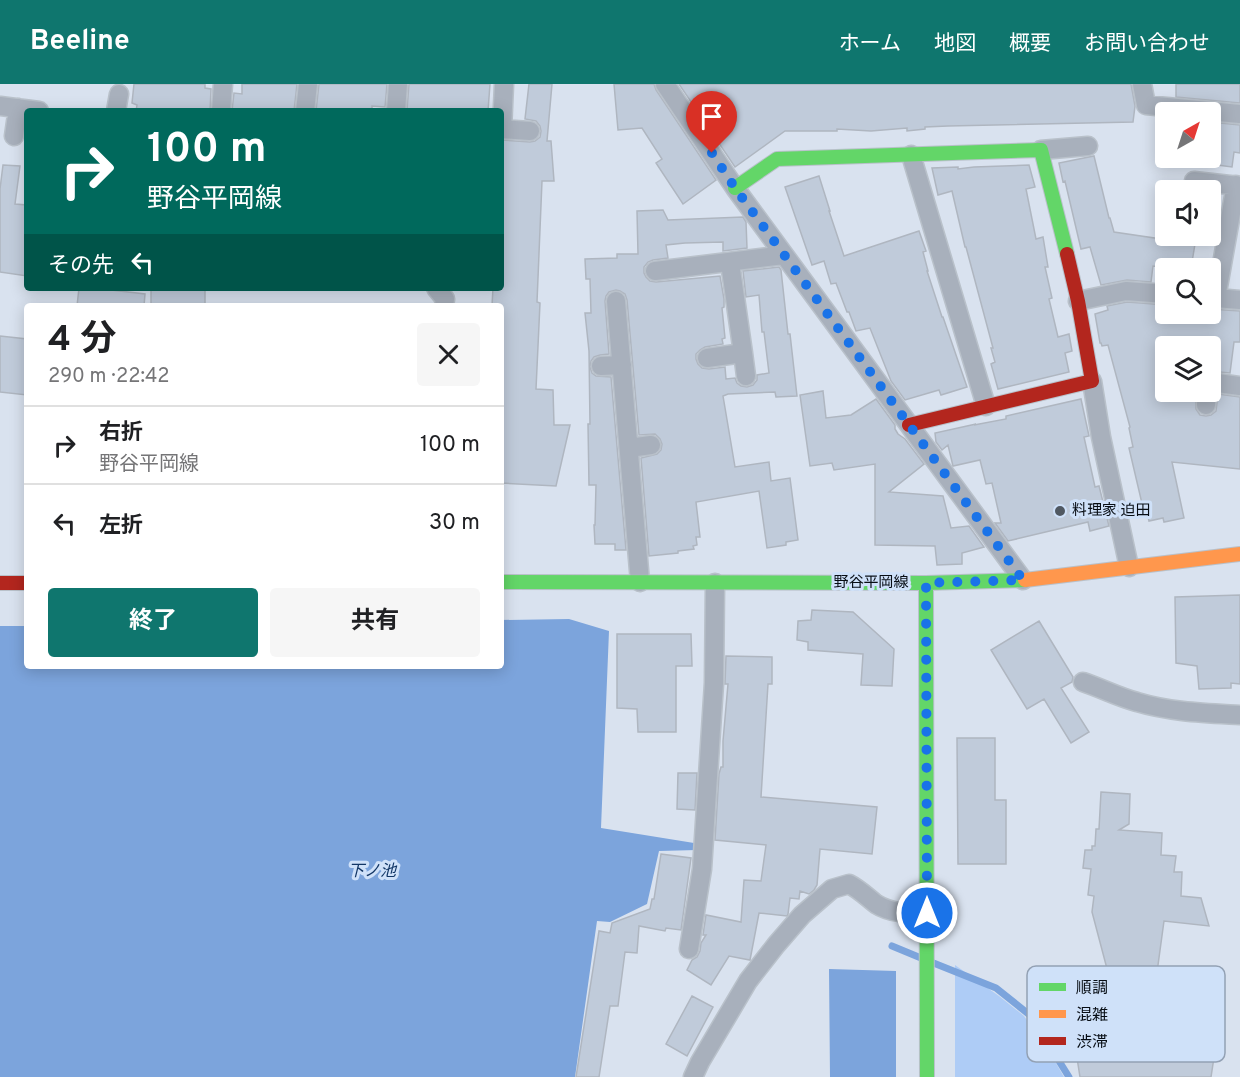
<!DOCTYPE html>
<html lang="ja">
<meta charset="utf-8">
<style>
:root{--surface:#fff;--page:#f6f6f6;--text:#202124;--muted:#757577;--line:#e0e0e0;--accent:#0f766e}
body{margin:0;font-family:Overpass,"Noto Sans JP",sans-serif;background:var(--page);color:var(--text);height:100vh;display:flex;flex-direction:column;font-size:22px;white-space:nowrap}
*{box-sizing:border-box;margin:0}
p{font-size:20px;color:var(--muted)}
.icon{flex:none;width:33px;height:33px;fill:none;stroke:currentColor;stroke-width:2;stroke-linecap:round;stroke-linejoin:round}
.map{position:relative;flex:1;overflow:hidden}
.side{position:absolute;left:24px;top:219px;width:480px;height:366px;display:flex;flex-direction:column;background:var(--surface);border-radius:6px;box-shadow:0 3px 15px #0003}
.side>*{flex:none}
.guide{position:absolute;left:24px;top:24px;width:480px;height:183px;border-radius:6px;box-shadow:0 3px 15px #0003;background:#00695c;color:#fff;overflow:hidden}
.needle{width:39px;rotate:39deg}
.controls{position:absolute;left:1155px;top:18px;display:grid;gap:12px}
.controls a{display:grid;place-items:center;width:66px;height:66px;border-radius:6px;background:var(--surface);box-shadow:0 3px 15px #0003;font-size:30px}
.pin{position:absolute;display:grid;place-items:center;width:51px;height:51px;color:#fff;margin:-62px -26px;border-radius:50% 50% 50% 0;rotate:-45deg;box-shadow:0 0 6px #0007}
.pin .icon{rotate:45deg}
.me{position:absolute;width:66px;margin:-33px;rotate:0deg;stroke-linejoin:round;filter:drop-shadow(0 0 4px #0008)}
.turn{display:flex;align-items:center;gap:21px;height:126px;padding:0 24px;font-size:27px}
.turn .icon{width:78px;height:78px;stroke-width:2.5}
.turn b{display:block;font-size:42px;line-height:51px}
.then{display:flex;align-items:center;height:57px;padding:0 24px;background:#0003;gap:12px;font-size:22px}
.round{display:grid;place-items:center;flex:none;width:63px;height:63px;border-radius:6px;background:var(--page)}
.overview{display:flex;align-items:center;justify-content:space-between;height:102px;padding:0 24px}
h1{font-size:36px;font-weight:700;line-height:45px}
.button{display:flex;gap:12px;margin-top:auto;padding:12px 24px}
.button a{flex:1;height:69px;border-radius:6px;background:var(--accent);color:#fff;font-size:24px;font-weight:700;line-height:69px;text-align:center}
.button a+a{background:var(--page);color:var(--text)}
ul{padding:0;list-style:none}
li{display:flex;align-items:center;gap:18px;height:78px;padding:0 24px;border-top:2px solid var(--line)}
li div{flex:1}
li b{display:block;font-size:22px}
li em{font-style:normal}
header{display:flex;align-items:center;gap:36px;box-sizing:border-box;height:84px;padding:0 30px;background:var(--accent);color:#fff}
header strong{font-size:28px}
nav{display:flex;gap:33px;margin-inline-start:auto;font-size:21px}
.map>svg:first-child{display:block}
</style>
<header>
<strong>Beeline</strong>
<nav><a>ホーム</a><a>地図</a><a>概要</a><a>お問い合わせ</a></nav>
</header>
<div class="map">
<svg width="1240" height="993" viewBox="0 0 1240 993">
<rect width="100%" height="100%" fill="#d9e2ef"/>
<path fill="#aeccf6" d="M955,881L999,912L1024,932L1046,962L1064,993H955Z"/>
<path fill="#7ca4dc" d="M569,535L609,547L601,744L694,759L697,766L659,767L647,820L610,838L597,837L575,993H0V542H27V582H501V536Z
M829,885L896,887V993H830Z"/>
<g fill="none" stroke-linecap="round" stroke-linejoin="round">
<path stroke="#7ca4dc" stroke-width="7" d="M892,862L921,874
M931,878L996,904L1031,932L1069,993"/>
</g>
<path fill="#c0cbda" stroke="#afb6c0" stroke-width="1.5" d="M134,0H205V4L211,5L210,27H136L137,21L132,19Z
M242,0H297L294,27H232L234,9L242,10Z
M319,0H387L385,23L372,22V27H316Z
M409,0H490L488,27L407,26Z
M529,0H552L547,57H551L554,97H542L537,218L540,219L536,305L553,306L554,341H570L556,402L501,399V222H492L493,204H501V56L530,58L535,57L540,53L541,47L540,42L536,37L525,35Z
M614,0H654L656,6L716,96L683,120L656,79L662,75L642,44L618,46Z
M679,0H1131L1135,22L1133,38L948,42L925,43V45L907,47V44L871,47L837,45V47H785L735,83Z
M1176,0H1240V19L1176,13Z
M1210,38L1240,41V69L1234,68L1232,83L1210,80Z
M1094,72L1109,134H1110L1114,148L1195,160L1191,184H1170L1153,182L1151,198L1127,196L1101,201L1090,163L1081,165L1065,97L1063,98L1059,79Z
M3,81L20,82L15,120L27,121V192L0,188V105Z
M1029,81L1035,103L1026,105L1036,155L1043,153L1048,183H1045L1052,214L1049,215L1058,253L1069,250L1072,267L1065,269L1069,288L998,305L991,280L995,278L991,264H993L966,163H965L952,107L938,111L932,84L958,83V85L974,83Z
M819,92L830,127H829L844,172L919,147L926,167L923,168L928,187H927L942,233H943L967,303L941,311L939,306L905,316L891,297L870,244L856,247L849,228H847L836,199L831,200L824,177L812,181L785,103Z
M663,126L668,136L743,133L746,138L747,164L723,167V158L685,159L666,161L668,174L653,176L648,178L644,183V189L646,193L650,197L656,198L720,192L724,215V223L722,224L725,254L722,255L723,260L705,263L700,266L696,270V275L698,280L702,284L709,285L725,283L726,295L735,294L737,299L741,302L747,303L753,301L757,296V291L769,289L764,248H762L759,211L746,213L743,187L779,183L781,186L788,250H790L797,312L776,313L775,308L728,310L723,312L735,383L769,378L771,397L790,394L798,456L786,458V461L767,464L759,407L696,418L700,453H696L697,461L693,462L694,465L678,467V469L649,472L641,374L657,370L661,366L662,360L660,355L655,350L639,351L627,216L625,210L620,207L616,206L609,208L606,212L605,217L609,270L600,271L594,273L591,277L590,283L592,289L596,292L611,293L626,466H615V460H595L594,441H595L596,401H589L588,340H590L589,267L585,229H591L590,195H586L585,175L617,174V170H638L637,127Z
M79,204H94L145,210L144,222H77Z
M151,204H205V222H151Z
M1127,218L1166,221V230H1210V225L1240,227V258H1234L1230,289L1210,287V262H1166V308L1196,309V325L1200,331L1206,332L1211,331L1216,327L1218,310L1240,313V385L1172,378L1184,434L1164,438L1163,434L1149,437L1147,428H1144L1129,364L1133,363L1129,344L1130,343L1108,261L1102,262L1101,259H1100L1095,230L1108,226L1107,222Z
M0,252L27,255V311L0,308Z
M823,307L826,334L851,331L876,315L895,341V345L898,350L905,355L924,380L889,408L943,412L951,444L969,442L984,463L962,469V480L937,481L935,462L875,461V380L834,386L832,379L810,382L800,311Z
M1081,315L1089,352L1084,353L1095,403L1099,402L1109,442L1090,447L1088,438L1008,457L995,439H1001L992,399L986,400L980,376L953,382L948,361L942,366L936,358L935,349L976,340L974,341L1006,335V332Z
M1240,511V600L1231,599V604L1199,605L1197,582L1176,579L1175,513Z
M812,526L853,528L894,565L892,602L861,601L863,570L808,566V558L797,556L798,537L811,536Z
M1039,537L1073,593L1072,598L1061,604L1089,648L1071,659L1044,615L1027,625L991,566Z
M617,550H691L692,582H676V648H638L637,625L617,624Z
M726,572L772,573V600H768L761,713L877,723L872,770L820,765L817,801L814,806L809,810L800,807L799,815L790,814L788,830L787,832L759,829L750,876L729,872L711,901L687,886L692,876L697,873L700,867L701,859L706,851H703L706,831L741,838L744,796L761,797L766,761L715,756L719,690L721,683H723V657L728,600H725Z
M957,654H995V716H1006V780H958Z
M678,689H697L695,726L677,725Z
M1101,708L1130,710L1129,740L1119,746L1162,749L1161,771L1176,772L1174,788H1182L1181,812L1201,814L1209,842L1164,837L1155,903L1223,914L1211,993H1080L1075,961L1088,892L1110,896L1092,828L1094,812L1088,811L1091,785L1083,784L1085,766H1092V762H1095L1096,745H1099Z
M661,770L691,774L681,846L666,844L665,847L639,842L637,869L625,868L618,922H610L599,993H576L599,847L610,849L612,839L650,825L652,815H654Z
M692,912L713,923L687,972L666,960Z"/>
<g fill="none" stroke-linecap="round" stroke-linejoin="round">
<g stroke="#b9c1ca" stroke-width="21">
<path id="street" d="M665,0L735,104L1023,496
M1142,0L1146,21L1240,30
M0,22L39,27
M116,27L119,10
M221,27L223,0
M305,27L308,0
M396,27L398,0
M501,45L530,47
M502,45L504,0
M14,52L18,24
M1041,66L1088,62
M911,71L986,322
M1194,97L1240,102
M655,187L784,171
M436,204L445,215L444,222
M1210,214H1216L1236,101
M1216,214L1240,216
M616,217L640,498
M1078,217L1126,207L1166,210
M743,269L746,292
M707,274L743,269L730,179
M601,282L622,281
M1092,297L1101,353L1129,483
M1210,298L1240,302
M1206,321L1207,308
M629,364L651,361
M1083,598C1101,604 1118,613 1137,618C1170,628 1205,629 1240,631
M689,865L702,785L714,599L715,499
M693,993L700,978L748,897L776,861L802,831L832,805L849,800C859,805 867,813 876,820C892,830 909,829 928,829"/>
</g>
<g stroke="#b9c1ca" stroke-width="16">
<path id="fast" d="M735,104L777,75L1041,66L1067,170
M501,498L926,499L1025,496
M926,499L927,993"/>
</g>
<g stroke="#b9c1ca" stroke-width="16">
<path id="slow" d="M1025,496L1240,470"/>
</g>
<g stroke="#b9c1ca" stroke-width="16">
<path id="jam" d="M909,341L1092,297L1078,217L1067,170
M0,499H27"/>
</g>
<use href="#street" stroke="#a8b0bc" stroke-width="18"/>
<use href="#fast" stroke="#63d668" stroke-width="14"/>
<use href="#slow" stroke="#ff974d" stroke-width="14"/>
<use href="#jam" stroke="#b3261e" stroke-width="14"/>
</g>
<g fill="none" stroke-linecap="round" stroke-linejoin="round">
<path stroke="#1a73e8" stroke-width="10" stroke-dasharray="0 18" d="M712,69L735,104L1023,496L926,499L927,829"/>
</g>
<circle fill="#505861" stroke="#cfe1f9" stroke-width="2" cx="1060" cy="427" r="6"/>
<g text-anchor="middle" dominant-baseline="central" stroke-width="6" stroke-linejoin="round" paint-order="stroke">
<g font-size="15" fill="#070d14" stroke="#cfe1f9" text-anchor="start">
<text x="1072" y="427">料理家 迫田</text>
</g>
<g font-size="15" fill="#070d14" stroke="#cfe1f9">
<text x="871" y="499">野谷平岡線</text>
</g>
<g font-size="16" font-style="italic" fill="#123666" stroke="#cfe1f9">
<text x="372" y="788">下ノ池</text>
</g>
</g>
<rect x="1027" y="882" width="198" height="96" rx="9" fill="#cfe1f9" stroke="#93a1b4" stroke-width="1.5"/>
<rect x="1039" y="899" width="27" height="8" fill="#63d668"/>
<rect x="1039" y="926" width="27" height="8" fill="#ff974d"/>
<rect x="1039" y="953" width="27" height="8" fill="#b3261e"/>
<g font-size="16" fill="#070d14">
<text x="1076" y="909">順調</text>
<text x="1076" y="936">混雑</text>
<text x="1076" y="963">渋滞</text>
</g>
</svg>
<div class="controls">
<a><svg class="needle" viewBox="-14 -14 28 28"><path d="M0-13l5 13h-10z" fill="#e53935"/><path d="M0 13l5-13h-10z" fill="#757577"/></svg></a>
<a><svg class="icon" aria-label="sound" viewBox="0 0 24 24"><path d="M4 9h4l5-4v14l-5-4H4zM17 9q2 3 0 6"/></svg></a>
<a><svg class="icon" aria-label="search" viewBox="0 0 24 24"><circle cx="10" cy="10" r="6"/><path d="M15 15l6 6"/></svg></a>
<a><svg class="icon" aria-label="layers" viewBox="0 0 24 24"><path d="M12 4l9 5-9 5-9-5zM3 14l9 5 9-5"/></svg></a>
</div>
<div class="pin" style="left:712px;top:69px;background:#d93025"><svg class="icon" aria-label="arrive" viewBox="0 0 24 24"><path d="M6 21V4h12l-3 4 3 4H6"/></svg></div>
<svg class="me" style="left:927px;top:829px" viewBox="-20 -20 40 40"><circle r="17" fill="#1a73e8" stroke="#fff" stroke-width="3"/><path d="M0-11L8 9 0 5-8 9z" fill="#fff"/></svg>
<div class="guide">
<div class="turn"><svg class="icon" aria-label="right" viewBox="0 0 24 24"><path d="M7 20v-9h11M14 6l5 5-5 5"/></svg><div><b>100 m</b>野谷平岡線</div></div>
<div class="then">その先<svg class="icon" aria-label="left" viewBox="0 0 24 24"><path d="M17 20v-9H6M10 6l-5 5 5 5"/></svg></div>
</div>
<section class="side">
<div class="overview"><div><h1>4 分</h1><p>290 m · 22:42</p></div><a class="round"><svg class="icon" aria-label="close" viewBox="0 0 24 24"><path d="M6 6l12 12M18 6L6 18"/></svg></a></div>
<ul>
<li><svg class="icon" aria-label="right" viewBox="0 0 24 24"><path d="M7 20v-9h11M14 6l5 5-5 5"/></svg><div><b>右折</b><p>野谷平岡線</p></div><em>100 m</em></li>
<li><svg class="icon" aria-label="left" viewBox="0 0 24 24"><path d="M17 20v-9H6M10 6l-5 5 5 5"/></svg><div><b>左折</b></div><em>30 m</em></li>
</ul>
<div class="button"><a>終了</a><a>共有</a></div>
</section>
</div>
